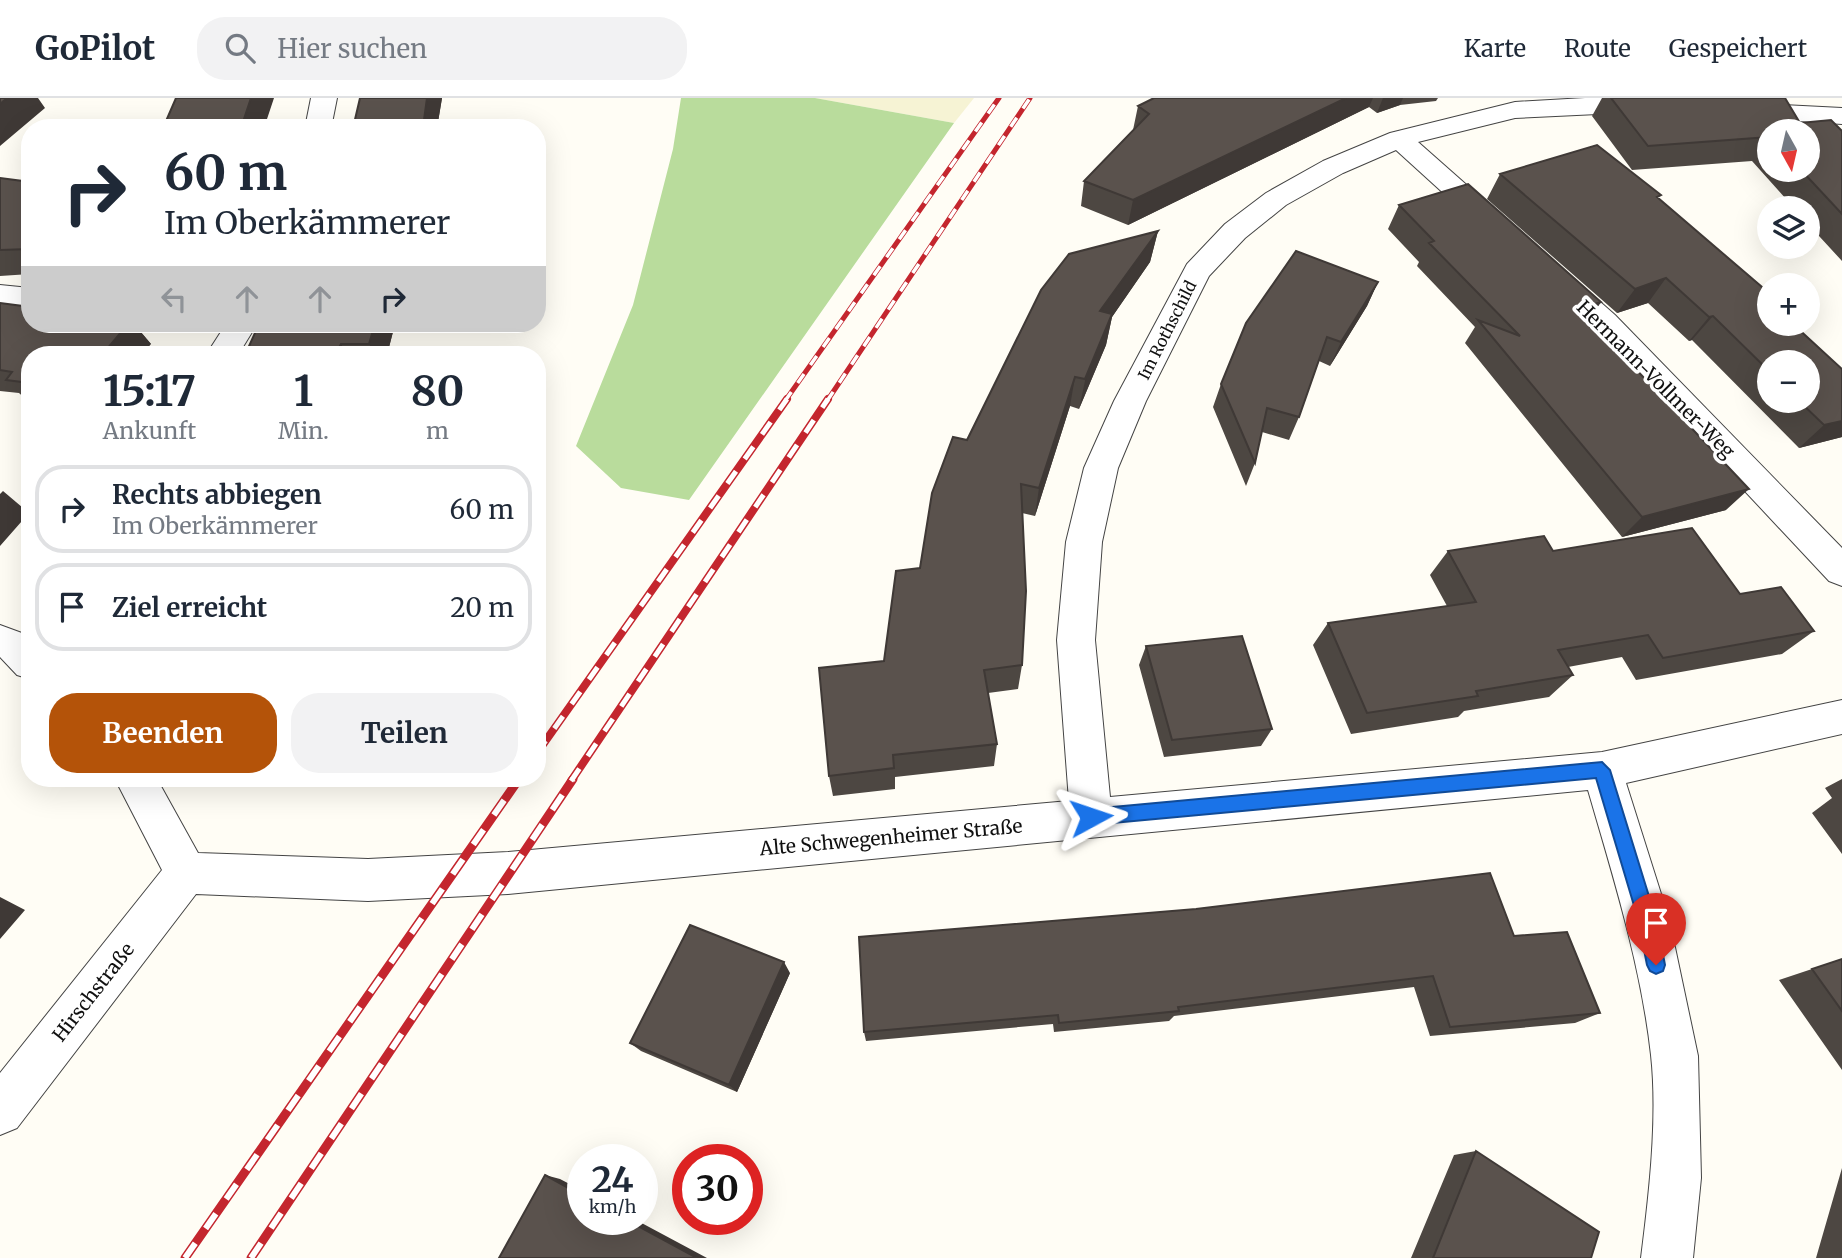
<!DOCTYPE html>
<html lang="de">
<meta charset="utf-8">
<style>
:root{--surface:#fff;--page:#f2f2f3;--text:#1f2937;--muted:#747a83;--line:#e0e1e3;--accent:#b45309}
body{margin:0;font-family:Merriweather,serif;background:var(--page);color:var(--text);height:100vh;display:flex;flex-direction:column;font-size:26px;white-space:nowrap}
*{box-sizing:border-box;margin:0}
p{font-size:23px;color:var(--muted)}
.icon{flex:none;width:38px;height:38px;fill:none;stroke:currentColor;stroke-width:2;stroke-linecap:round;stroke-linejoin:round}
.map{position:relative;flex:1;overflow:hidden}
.panel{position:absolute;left:21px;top:248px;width:525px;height:441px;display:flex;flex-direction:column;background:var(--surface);border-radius:28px;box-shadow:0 7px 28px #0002}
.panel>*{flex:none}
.top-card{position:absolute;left:21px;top:21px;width:525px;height:214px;border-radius:28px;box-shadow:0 7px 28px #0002;background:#fff;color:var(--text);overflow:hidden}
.needle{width:46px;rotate:172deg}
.fabs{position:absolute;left:1757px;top:21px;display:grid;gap:14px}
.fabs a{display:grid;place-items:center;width:63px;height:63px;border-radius:50%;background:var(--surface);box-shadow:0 7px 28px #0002;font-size:35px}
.speed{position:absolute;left:567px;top:1046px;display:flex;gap:14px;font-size:35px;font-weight:700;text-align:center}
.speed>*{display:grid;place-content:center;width:91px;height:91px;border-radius:50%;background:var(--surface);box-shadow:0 7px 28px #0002;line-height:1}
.speed small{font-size:18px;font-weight:400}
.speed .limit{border:10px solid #d22;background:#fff;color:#111}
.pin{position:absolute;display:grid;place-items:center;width:60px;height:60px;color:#fff;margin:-72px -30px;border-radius:50% 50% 50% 0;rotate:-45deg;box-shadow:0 0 7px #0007}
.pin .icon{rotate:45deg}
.me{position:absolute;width:77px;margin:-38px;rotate:85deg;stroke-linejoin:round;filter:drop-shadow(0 0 5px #0008)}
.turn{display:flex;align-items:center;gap:24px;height:147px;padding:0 28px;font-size:32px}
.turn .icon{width:91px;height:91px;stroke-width:2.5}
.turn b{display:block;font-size:49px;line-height:60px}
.lanes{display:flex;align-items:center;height:66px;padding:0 28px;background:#0003;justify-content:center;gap:35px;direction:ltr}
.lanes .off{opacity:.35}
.eta{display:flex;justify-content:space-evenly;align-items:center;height:119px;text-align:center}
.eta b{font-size:42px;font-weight:700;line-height:49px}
.cta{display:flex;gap:14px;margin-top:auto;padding:14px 28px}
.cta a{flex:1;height:80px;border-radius:28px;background:var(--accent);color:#fff;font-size:28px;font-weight:700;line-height:80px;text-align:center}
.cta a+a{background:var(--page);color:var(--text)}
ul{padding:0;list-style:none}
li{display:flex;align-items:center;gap:21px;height:88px;margin:0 14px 10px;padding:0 14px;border:4px solid var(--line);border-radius:28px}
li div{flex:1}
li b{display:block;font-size:26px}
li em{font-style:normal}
header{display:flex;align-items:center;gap:42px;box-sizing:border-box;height:98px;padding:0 35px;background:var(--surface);border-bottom:2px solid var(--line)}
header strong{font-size:33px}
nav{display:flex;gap:38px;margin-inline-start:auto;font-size:24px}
.search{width:490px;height:63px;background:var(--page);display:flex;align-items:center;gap:18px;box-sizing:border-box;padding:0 24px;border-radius:28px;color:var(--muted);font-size:26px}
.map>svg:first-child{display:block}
</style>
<header>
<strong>GoPilot</strong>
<div class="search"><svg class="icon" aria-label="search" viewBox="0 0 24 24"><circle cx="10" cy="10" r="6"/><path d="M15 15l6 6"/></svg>Hier suchen</div>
<nav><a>Karte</a><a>Route</a><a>Gespeichert</a></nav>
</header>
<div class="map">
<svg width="1842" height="1160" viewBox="0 0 1842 1160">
<rect width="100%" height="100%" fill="#fffdf5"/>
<path fill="#f6f3d4" d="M815,0H974L954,25Z"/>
<path fill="#b9dc9c" d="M681,0H815L954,25L689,402L621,390L576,348L633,207L673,51Z"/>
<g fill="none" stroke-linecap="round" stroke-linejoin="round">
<g stroke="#444" stroke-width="2">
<path id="minor" d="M311,0H337L331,30H305Z
M1585,0H1652L1661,3L1665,8L1661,13L1515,20L1418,44L1504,120L1508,126L1504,132L1494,135L1484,132L1396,52L1343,75L1286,107L1245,140L1209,178L1146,303L1118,370L1102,444L1095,542L1110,699L1602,654L1842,602V636L1626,685L1669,821L1698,958L1701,1080L1693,1160H1641C1649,1097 1658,1020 1651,957C1641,867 1613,778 1588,692L508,796L368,803L196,796L17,1030L0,1037V975L162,772L115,681H157L198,755L368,761L508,754L1069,703L1057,542L1066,444L1084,370L1114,303L1187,166L1225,126L1266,95L1323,63L1390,35L1515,4Z
M1743,5L1842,10V26L1734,19L1730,13L1734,7Z
M1555,170L1565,173L1615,217L1842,450V488L1829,483L1593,231L1545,187L1540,180L1545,173Z
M0,187L30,190V210L0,207Z
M226,226H257L238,257H206Z
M0,527L30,538V581L17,577L0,559Z"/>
</g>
<use href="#minor" fill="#fff" fill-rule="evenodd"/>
<g stroke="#c4262e" stroke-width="5">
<path id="rail-far2" d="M785,303L999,0
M827,303L1030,0"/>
</g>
<g stroke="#c4262e" stroke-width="8">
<path id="rail-far1" d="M537,655L787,301
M571,683L828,301"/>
</g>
<g stroke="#c4262e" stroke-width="9">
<path id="rail" d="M185,1160L519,681
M251,1160L573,681"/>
</g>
<use href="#rail-far2" stroke="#fff" stroke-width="3.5" stroke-dasharray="11" stroke-linecap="butt"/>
<use href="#rail-far1" stroke="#fff" stroke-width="5" stroke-dasharray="15" stroke-linecap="butt"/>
<use href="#rail" stroke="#fff" stroke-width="6" stroke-dasharray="18" stroke-linecap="butt"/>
</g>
<path fill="#4d4742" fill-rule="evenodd" d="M360,0H442L437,30H353Z
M1154,0H1438L1436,3L1400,7L1377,15L1369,9L1128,127L1081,108L1084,83L1133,32L1138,8Z
M1602,0H1774L1800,25L1842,33V163L1808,126V110H1794L1752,63L1632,72L1592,18ZM1769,33L1808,72H1769Z
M1500,76L1659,101L1769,226L1842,339L1799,350L1692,242L1689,243L1648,205L1617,215L1487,101ZM1769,264L1808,303H1769Z
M0,80L30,84V176L0,178Z
M1399,107L1601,204L1589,221L1726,412L1622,439L1465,245L1475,229L1417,168L1419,164L1388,131Z
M1158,133L1150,164L1112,219L1106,247L1079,311L1070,308L1035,418L1022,415V567L1018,591L988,595L997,646L994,668L895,679V691L833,698L829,678L884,563L920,470L967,342Z
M1378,184L1367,208L1330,268L1319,263L1299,319L1289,342L1262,334L1255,365L1246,388L1213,309L1221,286Z
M0,205L30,226H134L151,246L30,257V305L19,295L0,293Z
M259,226H395L387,257H245Z
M1448,453H1553L1740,496L1814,533L1782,556L1636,582L1622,559L1568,569L1573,577L1549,599L1464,613L1458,619L1351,636L1313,547L1328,525L1447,508L1430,477Z
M1146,548L1272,631L1261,648L1164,659L1139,567Z
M1842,681V756L1812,715L1832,700L1825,690Z
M1514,838L1600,915L1575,925L1430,938L1414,889L1174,918L1169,923L1054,934L1053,926L866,943L864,934Z
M1842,861V972L1779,882Z
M790,875L737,994L641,953L630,945Z
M1476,1053L1591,1160H1411L1454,1057Z
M1842,1070V1160H1816Z"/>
<path fill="#3f3936" d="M7,0H38L45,10L0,48V6Z
M251,0H274L264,30H241Z
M427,0H442L437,30H427L424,22Z
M1346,0H1373L1369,9L1128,127L1133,102Z
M1383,0H1403L1400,7L1377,15Z
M1158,133L1150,164L1112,219L1106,247L1079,311L1100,213Z
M1666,180L1648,205L1617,215L1635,191Z
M1378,184L1367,208L1330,268L1341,244Z
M1601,204L1585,227L1579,211Z
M1713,218L1692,242L1689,243L1709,219Z
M128,226H134L151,246L142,257H102Z
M375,226H395L387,257H376L369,246Z
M341,246L348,257H335Z
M1075,279L1070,308L1035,418L1039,390Z
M1842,323V339L1799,350L1824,327Z
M1749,391L1726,412L1622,439L1642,419Z
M3,393L29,415L0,448V396Z
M0,799L25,812L0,841Z
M784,864L790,875L737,994L729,987Z
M545,1077L560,1081L583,1093V1098Z
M627,1122H636L707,1160H697Z"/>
<path fill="#5a524d" stroke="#3f3936" stroke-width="2" d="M0,0H7L0,6Z
M176,0H251L241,30H163Z
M360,0H427L424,22L409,23L407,30H353Z
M1154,0H1346L1133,102L1084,83L1149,16L1138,8Z
M1611,0H1785L1800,25L1831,22L1842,33V116L1801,72H1808V33H1769V39L1648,48Z
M1597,47L1661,97L1657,99L1769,195V201L1768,202L1769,203V226H1793L1842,271V323L1824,327L1799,303H1808V264H1769V273L1713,218L1709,219L1666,180L1635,191L1500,76Z
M0,80L30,84V151L0,152Z
M1468,86L1601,204L1579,211L1749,391L1642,419L1478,222L1520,238L1429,145L1434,143L1399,107Z
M1158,133L1100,213L1112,216L1085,281L1075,279L1039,390L1021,386L1026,493L1022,567L984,572L997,646L893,657L894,670L829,678L819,570L884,563L896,473L920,470L932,395L953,339L967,342L1041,192L1069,156Z
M1296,153L1378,184L1341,244L1327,239L1299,319L1267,310L1255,365L1221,286L1246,225Z
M0,205L30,209V226H128L102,257H30V285L6,282L12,274L0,272Z
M259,226H375L369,246H341L335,257H245Z
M1692,430L1740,496L1781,489L1814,533L1663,560L1648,537L1558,552L1573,577L1476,593L1478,598L1367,615L1328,525L1476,504L1448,453L1544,438L1553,453Z
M1242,538L1272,631L1172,642L1146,548Z
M1490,775L1514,838L1567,834L1600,915L1450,929L1433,878L1178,909L1179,913L1059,925L1058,917L864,934L859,839L1196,811Z
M690,827L784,864L729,987L630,945Z
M1842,861V913L1812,871Z
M1476,1053L1599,1134L1591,1160H1433Z
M545,1077L583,1098V1122H627L697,1160H499Z"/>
<path fill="#1a73e8" stroke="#114b97" stroke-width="2" d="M1602,664L1610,672L1656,821L1665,867L1663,873L1656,876L1650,873L1647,867L1638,821L1596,680L1091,727L1082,719L1091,711Z"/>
<g text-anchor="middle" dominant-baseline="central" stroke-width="7" stroke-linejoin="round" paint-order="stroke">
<g font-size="16" fill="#111" stroke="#fff">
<text transform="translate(1167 232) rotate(-63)">Im Rothschild</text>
</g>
<g font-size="19" fill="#111" stroke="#fff">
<text transform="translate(1656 281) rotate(45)">Hermann-Vollmer-Weg</text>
<text transform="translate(891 739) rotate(-5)">Alte Schwegenheimer Straße</text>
<text transform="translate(93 894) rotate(-52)">Hirschstraße</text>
</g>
</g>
</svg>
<div class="fabs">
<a><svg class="needle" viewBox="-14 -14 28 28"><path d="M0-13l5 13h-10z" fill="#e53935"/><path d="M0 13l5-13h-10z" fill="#747a83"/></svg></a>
<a><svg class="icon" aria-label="layers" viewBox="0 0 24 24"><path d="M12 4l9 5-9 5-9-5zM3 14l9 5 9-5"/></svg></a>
<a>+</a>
<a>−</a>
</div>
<div class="speed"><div>24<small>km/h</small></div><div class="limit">30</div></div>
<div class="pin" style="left:1656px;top:867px;background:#d93025"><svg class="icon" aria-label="arrive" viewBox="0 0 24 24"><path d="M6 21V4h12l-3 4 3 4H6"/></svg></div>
<svg class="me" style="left:1091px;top:719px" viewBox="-20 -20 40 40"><path d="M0-17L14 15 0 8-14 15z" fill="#1a73e8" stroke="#fff" stroke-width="4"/></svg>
<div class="top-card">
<div class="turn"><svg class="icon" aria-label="right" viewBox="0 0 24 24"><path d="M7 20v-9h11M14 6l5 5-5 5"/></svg><div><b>60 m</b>Im Oberkämmerer</div></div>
<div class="lanes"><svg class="icon off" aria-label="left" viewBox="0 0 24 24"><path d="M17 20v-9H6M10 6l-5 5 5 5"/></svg><svg class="icon off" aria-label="ahead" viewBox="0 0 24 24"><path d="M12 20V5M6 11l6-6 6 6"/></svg><svg class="icon off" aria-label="ahead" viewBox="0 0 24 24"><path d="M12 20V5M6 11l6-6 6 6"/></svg><svg class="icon" aria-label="right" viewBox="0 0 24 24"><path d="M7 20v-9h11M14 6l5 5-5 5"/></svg></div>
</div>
<section class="panel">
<div class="eta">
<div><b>15:17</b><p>Ankunft</p></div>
<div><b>1</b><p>Min.</p></div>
<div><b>80</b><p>m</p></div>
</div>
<ul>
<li><svg class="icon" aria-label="right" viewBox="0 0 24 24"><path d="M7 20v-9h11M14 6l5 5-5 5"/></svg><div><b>Rechts abbiegen</b><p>Im Oberkämmerer</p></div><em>60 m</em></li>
<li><svg class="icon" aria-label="arrive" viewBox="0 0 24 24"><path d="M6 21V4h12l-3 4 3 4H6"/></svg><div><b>Ziel erreicht</b></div><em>20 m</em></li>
</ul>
<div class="cta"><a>Beenden</a><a>Teilen</a></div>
</section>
</div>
